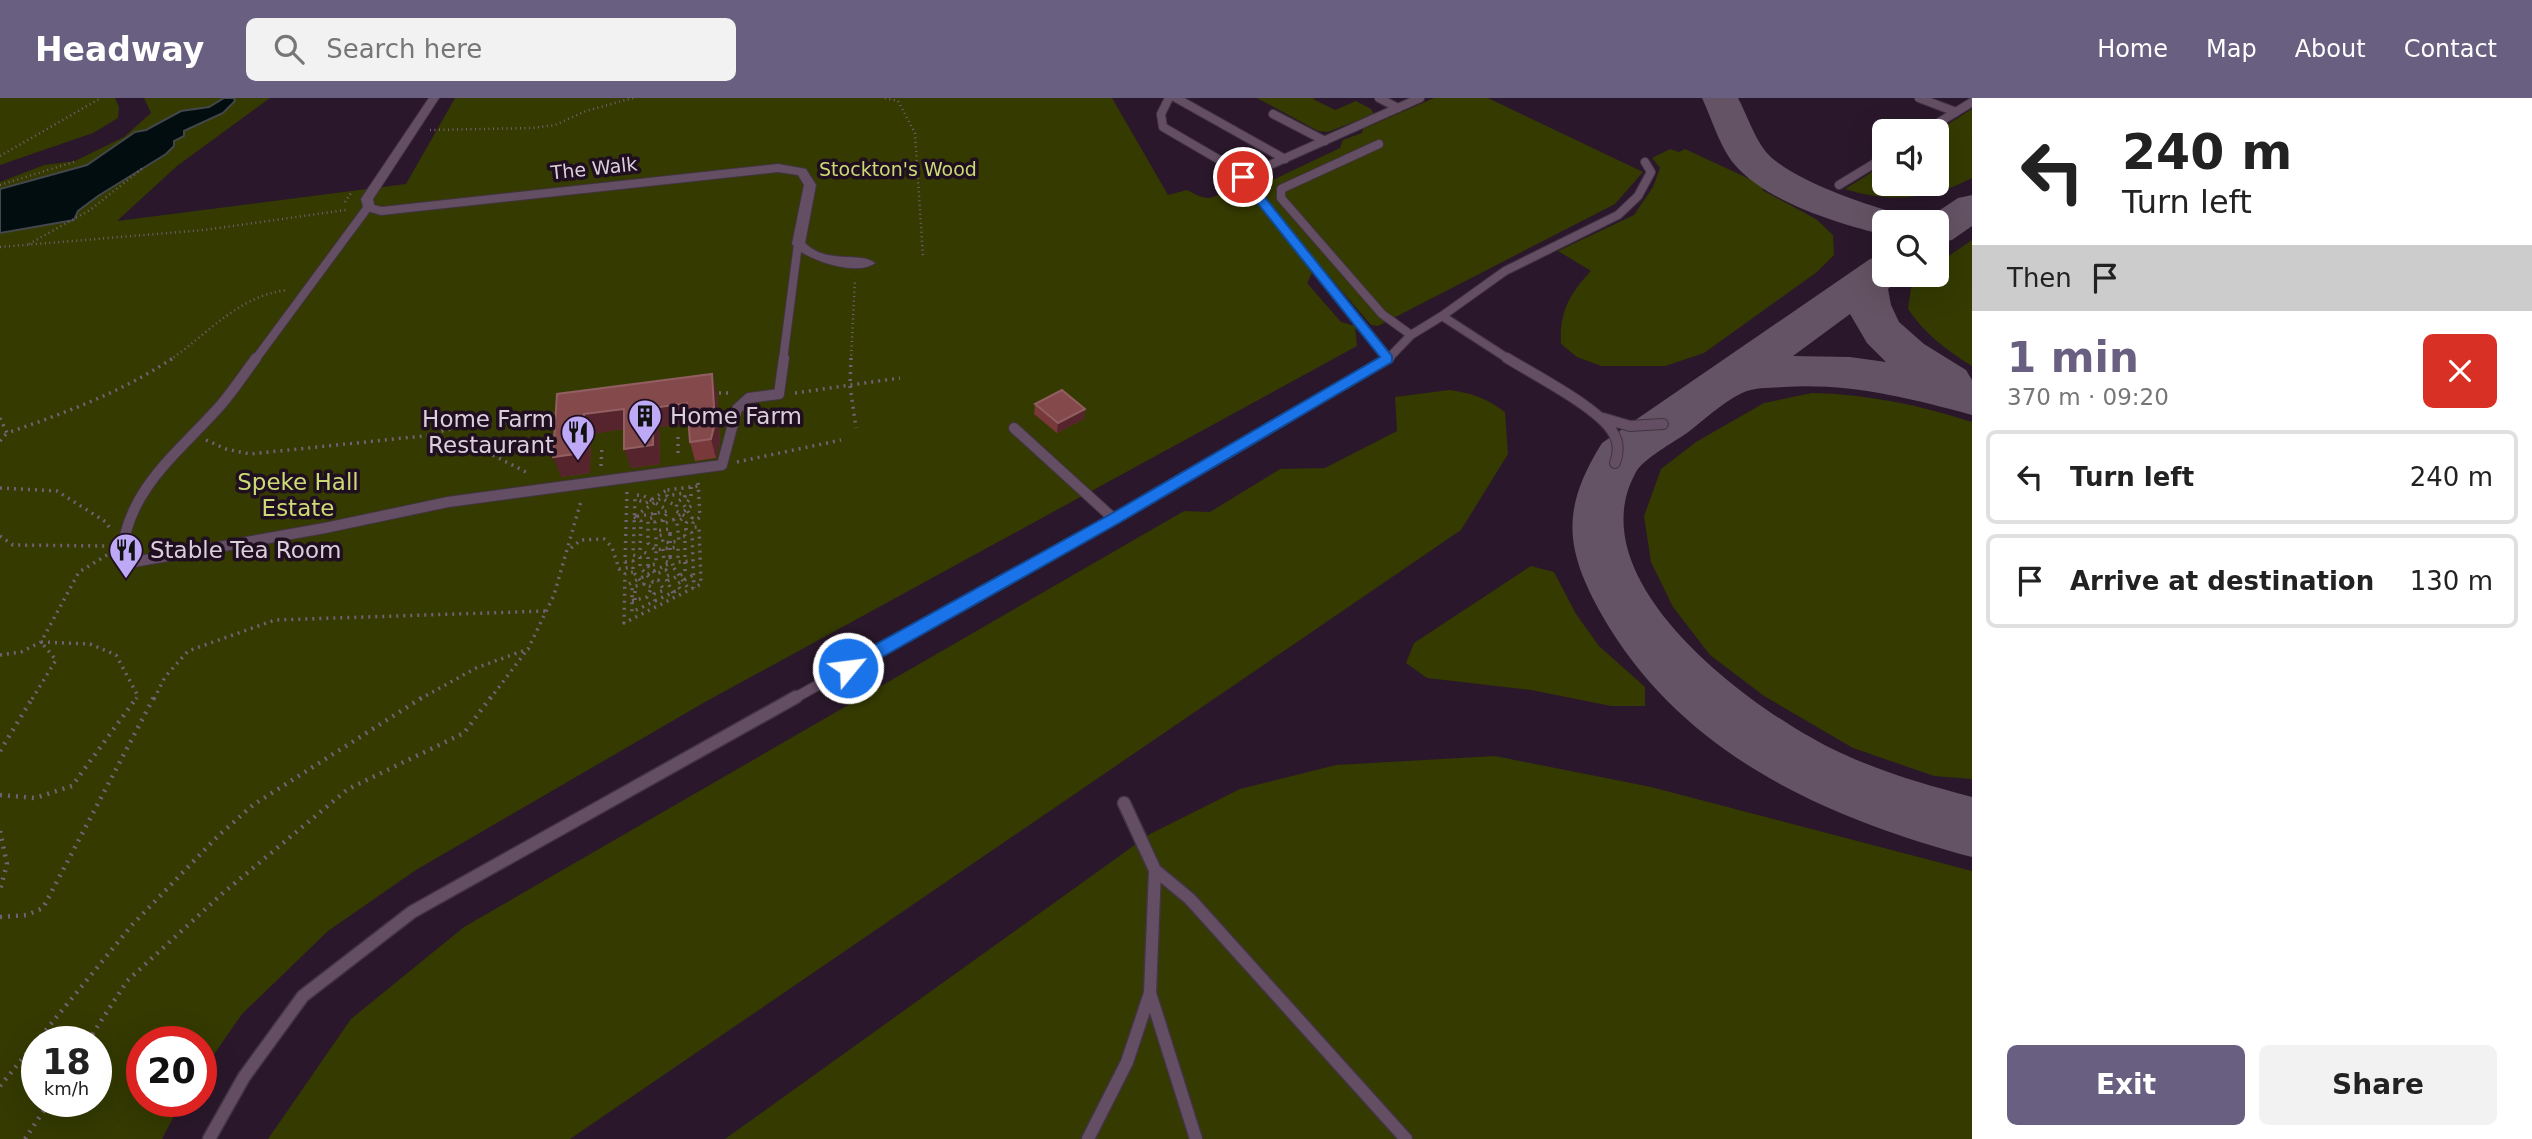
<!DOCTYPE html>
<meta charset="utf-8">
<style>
:root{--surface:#fff;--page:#f2f2f2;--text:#222;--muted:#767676;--line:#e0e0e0;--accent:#685f81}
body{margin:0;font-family:"DejaVu Sans",sans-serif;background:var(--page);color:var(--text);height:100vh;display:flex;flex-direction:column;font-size:26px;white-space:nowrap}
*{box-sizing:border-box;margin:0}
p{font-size:23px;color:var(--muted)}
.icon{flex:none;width:38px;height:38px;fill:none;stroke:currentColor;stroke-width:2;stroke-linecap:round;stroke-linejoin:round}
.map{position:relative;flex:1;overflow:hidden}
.details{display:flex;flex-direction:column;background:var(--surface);width:560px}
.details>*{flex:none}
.guide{background:#fff;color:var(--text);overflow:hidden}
.fabs{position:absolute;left:1872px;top:21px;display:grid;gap:14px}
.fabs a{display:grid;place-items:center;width:77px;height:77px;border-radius:10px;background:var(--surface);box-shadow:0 7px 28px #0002;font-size:35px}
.speed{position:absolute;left:21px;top:928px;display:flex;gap:14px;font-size:35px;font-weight:700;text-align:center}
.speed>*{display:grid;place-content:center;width:91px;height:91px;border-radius:50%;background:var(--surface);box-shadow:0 7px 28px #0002;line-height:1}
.speed small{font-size:18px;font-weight:400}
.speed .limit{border:10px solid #d22;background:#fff;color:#111}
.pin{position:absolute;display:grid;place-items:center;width:60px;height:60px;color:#fff;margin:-30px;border:4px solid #fff;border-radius:50%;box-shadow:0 2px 7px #0007}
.me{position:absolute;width:77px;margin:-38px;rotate:61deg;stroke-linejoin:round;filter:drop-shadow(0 0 5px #0008)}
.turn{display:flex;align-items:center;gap:24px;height:147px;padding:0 35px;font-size:32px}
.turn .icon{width:91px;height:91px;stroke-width:2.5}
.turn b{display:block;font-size:49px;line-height:60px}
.then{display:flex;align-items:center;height:66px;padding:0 35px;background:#0003;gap:14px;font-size:26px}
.round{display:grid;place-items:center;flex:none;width:74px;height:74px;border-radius:10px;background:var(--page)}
.head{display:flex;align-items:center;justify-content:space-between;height:119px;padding:0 35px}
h1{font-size:42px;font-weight:600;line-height:52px;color:var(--accent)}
.cta{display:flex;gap:14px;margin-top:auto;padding:14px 35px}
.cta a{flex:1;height:80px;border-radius:10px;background:var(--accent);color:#fff;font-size:28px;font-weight:600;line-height:80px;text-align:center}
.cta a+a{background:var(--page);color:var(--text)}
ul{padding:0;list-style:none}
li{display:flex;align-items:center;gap:21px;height:94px;margin:0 14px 10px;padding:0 21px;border:4px solid var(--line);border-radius:10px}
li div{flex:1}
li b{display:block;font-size:26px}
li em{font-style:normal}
header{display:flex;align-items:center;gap:42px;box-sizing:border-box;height:98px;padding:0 35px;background:var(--accent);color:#fff}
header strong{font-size:33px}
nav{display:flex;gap:38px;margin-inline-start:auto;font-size:24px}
.search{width:490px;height:63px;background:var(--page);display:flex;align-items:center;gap:18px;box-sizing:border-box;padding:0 24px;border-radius:10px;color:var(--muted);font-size:26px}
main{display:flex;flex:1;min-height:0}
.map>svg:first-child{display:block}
</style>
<header>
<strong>Headway</strong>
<div class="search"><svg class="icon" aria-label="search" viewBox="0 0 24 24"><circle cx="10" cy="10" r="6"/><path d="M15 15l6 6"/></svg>Search here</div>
<nav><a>Home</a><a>Map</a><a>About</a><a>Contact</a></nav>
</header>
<main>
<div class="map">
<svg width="1972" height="1041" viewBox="0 0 1972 1041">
<rect width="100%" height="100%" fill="#2a172b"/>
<path fill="#343a00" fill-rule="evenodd" d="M0,0H115L119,9L118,20L93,35L0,67Z
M144,0H270L177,68L117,123L406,86L455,0H1112L1168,97L1187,92C1217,109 1211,94 1237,91C1255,89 1301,160 1312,175L1307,185L1341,224L1355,228L1357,248L705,604L416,772L328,833L242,916L201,975V943H142V1003H182L162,1041H0V84L44,67L75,63L124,39L151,15ZM37,943H96V1003H37Z
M1257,0H1315L1313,1L1335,12L1356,3L1371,11L1374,16L1328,34L1318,33Z
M1434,0H1488L1643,74L1615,106L1378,228L1371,227L1268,107L1258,94V89L1340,50L1343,42L1362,35L1363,31Z
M1972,11V80C1931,102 1889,105 1845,91L1885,66V86H1937V33Z
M1670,51L1679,54L1685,51L1767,89L1762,92L1816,121L1833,137L1834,157L1817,174L1704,255L1665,268H1601L1577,259L1561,246C1559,214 1570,195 1591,173L1558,153L1634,117L1653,89L1660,70L1652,60Z
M1972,142V268C1946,252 1925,236 1908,211L1911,190L1924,177H1937V166Z
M1449,292C1472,295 1486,300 1505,314L1508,356L1461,432L570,1041H268L351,921L464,829L1184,413L1210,414L1280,371L1325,370L1397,333L1395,299Z
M1812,295C1866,296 1920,307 1972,324V681L1934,678L1853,650L1764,598L1710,557L1673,509L1651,464L1644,418L1661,371L1696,344L1764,305Z
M1531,468L1554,474L1576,516L1599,548L1645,589V608H1611L1531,592L1427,580L1406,565L1414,545Z
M1495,658L1651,689L1972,773V1041H725L1150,736L1240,691L1336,667Z"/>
<path fill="#020d0f" stroke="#43474c" stroke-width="2" d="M224,0H234L235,3L223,15L184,33V38L174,43V48L166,56L98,98L78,113L74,122L0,135V91L87,67L135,34L146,32L181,13L209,9Z"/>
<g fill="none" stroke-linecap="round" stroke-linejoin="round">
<path fill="#645364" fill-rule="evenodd" d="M1702,0H1738C1747,17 1754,39 1766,54C1789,81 1865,107 1900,116L1905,124H1885V137C1839,126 1767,104 1735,67C1720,50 1712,21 1702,0Z
M1972,97V128L1952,142L1937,145V124H1922L1958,100Z
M1885,157V177H1902L1888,191L1891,207L1899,224L1924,246L1966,272L1972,282V317C1909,300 1850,285 1784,289C1772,290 1754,289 1742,295C1723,304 1704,322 1687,335C1674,344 1643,361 1636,374C1574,485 1758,617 1841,655C1884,675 1927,687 1972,699V759C1824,719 1683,657 1603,519C1565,452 1560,412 1602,345L1870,161ZM1850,216L1867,245L1886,264L1850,259L1793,258Z"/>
<g stroke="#423443" stroke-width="10">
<path id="lane-far2" d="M1169,0L1161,16L1163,29L1247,78
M1176,0L1285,61
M1379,0L1398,10
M1919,0L1956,14
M1273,16L1325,43
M1925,33L1972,4
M1379,46L1281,91V100L1382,216L1411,237L1387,262
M1839,87L1885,59
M1442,218L1505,173L1618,117L1638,98L1651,74L1645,64
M1411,237L1442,218L1510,262
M1388,261L1243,79L1420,0
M255,262L368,109
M783,262L798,146"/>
</g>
<g stroke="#423443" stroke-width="12">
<path id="lane-far1" d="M256,260C244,276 233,293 220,308C180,353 126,392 122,458L134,464L325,430L448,404L722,367L737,311L749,300L779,296L784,260
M1507,260C1533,276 1597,309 1612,333C1619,343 1619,354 1615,365
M1603,320L1630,328L1663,326
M1014,330L1114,421
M793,601L1114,421L1389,260"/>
</g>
<g stroke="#423443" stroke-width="15">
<path id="lane" d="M1124,705L1155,772L1190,801L1406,1041
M1155,772L1150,895L1196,1041
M209,1041L244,979L303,898L412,814L796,599
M1088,1041L1127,964L1150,895"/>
</g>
<g stroke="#423443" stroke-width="2">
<path id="street" d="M429,0H439L373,101L374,107L382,109L778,66L806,71L816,87L805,145C827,167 859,153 875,165C857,179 805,162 792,146L804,87L798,77L778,74L381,117L364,112L361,101Z"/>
</g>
<path stroke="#726172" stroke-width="2.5" stroke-dasharray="1 3.5" stroke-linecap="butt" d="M885,0L898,3L915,35L923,159
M430,32L533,30L555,27L586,13L633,0
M0,58L101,0
M0,87L77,63
M345,104L351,95
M29,146L90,112L144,69
M0,149L204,132L346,112
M170,262C209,235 239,197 288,192
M851,262L855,181"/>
<path stroke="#726172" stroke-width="3.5" stroke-dasharray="2 5" stroke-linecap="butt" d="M851,260L850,288L856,330
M712,295H732
M795,295L900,280
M0,320L7,335C65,315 122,294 173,260
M435,336L445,332L558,316
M678,339V359
M206,342L226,351L250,356L433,337L469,345L530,376
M0,343L7,335
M737,364L841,342
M601,368L602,347
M691,389V400L684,407L692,420L686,425V432L692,435L694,490
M0,390L57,393L106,424L111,432
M627,394L625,464L633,463V474L644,486L632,489V514L655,503L654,496L664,492L658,482L653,484L640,469V459L633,457L635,401L646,405L667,392
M637,397L644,398
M655,415V419L648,421V445L655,452L678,449V464L693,463
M634,419L641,423L640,452L648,456V468L656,466V438L662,437L663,445L679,443L677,425L685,418L676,413L677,404L685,399L684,395L667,398V392L699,388
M663,422V426L673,422
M670,436V431L655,433V424L663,422L668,413L634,419L661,400L677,408
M0,438L13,447L108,448
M571,450L581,442L604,441L612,449L619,471L633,469
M663,451L664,463L670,465L664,468
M670,459L674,470
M648,468L656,476L666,472L669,477L665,479L667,483
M633,474L625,476L624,525L701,486L699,429H693V425L700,419L698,384
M635,493V502
M673,495L667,483L685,475V438L679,439
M632,503L647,499L652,489L644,486
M655,503L680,491L677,486L693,477
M41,544L90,546L116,557L138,598L136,601
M0,557L21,554L41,544L79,474L107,457
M32,601L56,562L41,544
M154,601L165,579L188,553L275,522L547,513
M420,601L476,570L528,551L554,497L581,403
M490,601L527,552"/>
<path stroke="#726172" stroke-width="4.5" stroke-dasharray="2 6" stroke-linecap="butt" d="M0,653L33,599
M0,697L35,700L72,688L137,599
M0,733L7,766L0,792
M0,819L27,817L43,810L154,599
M88,943L127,883L223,795L348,691L464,635L491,599
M0,988L132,827L218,738L253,707L423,599
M25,1041L50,1003"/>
<use href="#lane-far2" stroke="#644e64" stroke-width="8"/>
<use href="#lane-far1" stroke="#644e64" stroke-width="10"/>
<use href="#lane" stroke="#644e64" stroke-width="12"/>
<use href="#street" fill="#644e64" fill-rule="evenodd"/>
<path stroke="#726172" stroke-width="3.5" stroke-dasharray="2 5" stroke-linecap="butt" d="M644,398L664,410
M673,422L695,405
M670,436V459
M674,470L688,490
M629,486L664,468"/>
</g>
<path fill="#793839" d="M717,295L720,344L716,360L695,363L690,344L689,325L659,329L660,366L631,370L624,331L591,336L590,375L561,379L557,296Z
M1035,306L1085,311L1084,321L1057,335L1034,316Z"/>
<path fill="#55242c" d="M712,276L717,295L720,344L716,360L711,341Z
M687,305L693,325L659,329L660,366L631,370L624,351L653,310Z
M624,311L631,330L591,336L590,375L561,379L553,359L584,316Z
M1085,311L1084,321L1057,335L1058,325Z"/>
<path fill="#84494b" stroke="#925e62" stroke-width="2" d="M712,276L715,325L711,341L690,344L687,305L653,310V347L624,351V311L584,316L582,355L553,359L557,296Z
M1062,292L1085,311L1058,325L1035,306Z"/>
<path fill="#1a73e8" stroke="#114b97" stroke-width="2" d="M1239,77H1247L1392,258V264L1119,425L854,575H842L839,570L842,565L1109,417L1380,259L1239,82Z"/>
<defs>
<g id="building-pin" transform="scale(1.75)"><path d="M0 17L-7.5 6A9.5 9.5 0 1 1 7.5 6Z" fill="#bda9f5" stroke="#200e21"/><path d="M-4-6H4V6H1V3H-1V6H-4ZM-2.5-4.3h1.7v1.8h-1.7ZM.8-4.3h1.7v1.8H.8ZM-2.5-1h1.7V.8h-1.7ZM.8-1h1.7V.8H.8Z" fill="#111"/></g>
<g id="restaurant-pin" transform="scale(1.75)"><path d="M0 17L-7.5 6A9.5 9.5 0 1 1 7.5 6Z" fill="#bda9f5" stroke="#200e21"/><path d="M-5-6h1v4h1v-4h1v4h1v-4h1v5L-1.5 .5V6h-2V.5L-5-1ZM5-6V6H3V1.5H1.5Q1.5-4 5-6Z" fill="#111"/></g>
</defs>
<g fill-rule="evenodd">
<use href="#building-pin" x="645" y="318"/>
<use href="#restaurant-pin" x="578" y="334"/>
<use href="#restaurant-pin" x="126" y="452"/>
</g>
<g text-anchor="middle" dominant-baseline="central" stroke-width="7" stroke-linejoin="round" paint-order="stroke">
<g font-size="19" fill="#dccfdc" stroke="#200e21">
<text transform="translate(594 70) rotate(-6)">The Walk</text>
</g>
<g font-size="19" fill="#cbda74" stroke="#200e21">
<text x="898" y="71">Stockton's Wood</text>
</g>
<g font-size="23" fill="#dccfdc" stroke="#200e21" text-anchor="start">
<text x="670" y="318">Home Farm</text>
<text x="554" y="321" text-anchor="end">Home Farm<tspan x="554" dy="26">Restaurant</tspan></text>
<text x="150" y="452">Stable Tea Room</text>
</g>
<g font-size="23" fill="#cbda74" stroke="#200e21">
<text x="298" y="384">Speke Hall<tspan x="298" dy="26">Estate</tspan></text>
</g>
</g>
</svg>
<div class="fabs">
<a><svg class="icon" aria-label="sound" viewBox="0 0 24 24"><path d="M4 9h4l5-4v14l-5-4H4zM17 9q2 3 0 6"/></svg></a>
<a><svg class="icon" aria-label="search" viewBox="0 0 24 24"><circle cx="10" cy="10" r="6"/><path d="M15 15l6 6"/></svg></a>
</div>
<div class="speed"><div>18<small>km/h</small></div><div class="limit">20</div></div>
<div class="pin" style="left:1243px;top:79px;background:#d93025"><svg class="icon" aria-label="arrive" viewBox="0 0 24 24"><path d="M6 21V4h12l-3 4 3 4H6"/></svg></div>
<svg class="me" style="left:848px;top:570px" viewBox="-20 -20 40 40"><circle r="17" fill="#1a73e8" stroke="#fff" stroke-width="3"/><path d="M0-11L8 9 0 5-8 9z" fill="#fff"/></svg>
</div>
<section class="details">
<div class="guide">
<div class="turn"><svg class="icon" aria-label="left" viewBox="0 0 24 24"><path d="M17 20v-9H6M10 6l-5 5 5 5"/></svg><div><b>240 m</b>Turn left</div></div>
<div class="then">Then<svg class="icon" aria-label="arrive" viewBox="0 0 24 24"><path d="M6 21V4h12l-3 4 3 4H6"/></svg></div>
</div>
<div class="head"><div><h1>1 min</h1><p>370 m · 09:20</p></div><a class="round" style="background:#d93025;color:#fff"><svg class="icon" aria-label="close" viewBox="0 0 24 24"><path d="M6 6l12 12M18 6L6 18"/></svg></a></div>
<ul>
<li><svg class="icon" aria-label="left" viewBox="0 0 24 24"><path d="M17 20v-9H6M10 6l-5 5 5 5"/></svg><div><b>Turn left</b></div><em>240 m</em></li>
<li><svg class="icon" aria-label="arrive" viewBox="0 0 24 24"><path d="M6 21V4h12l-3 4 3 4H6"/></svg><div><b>Arrive at destination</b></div><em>130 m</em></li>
</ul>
<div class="cta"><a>Exit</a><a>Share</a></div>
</section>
</main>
